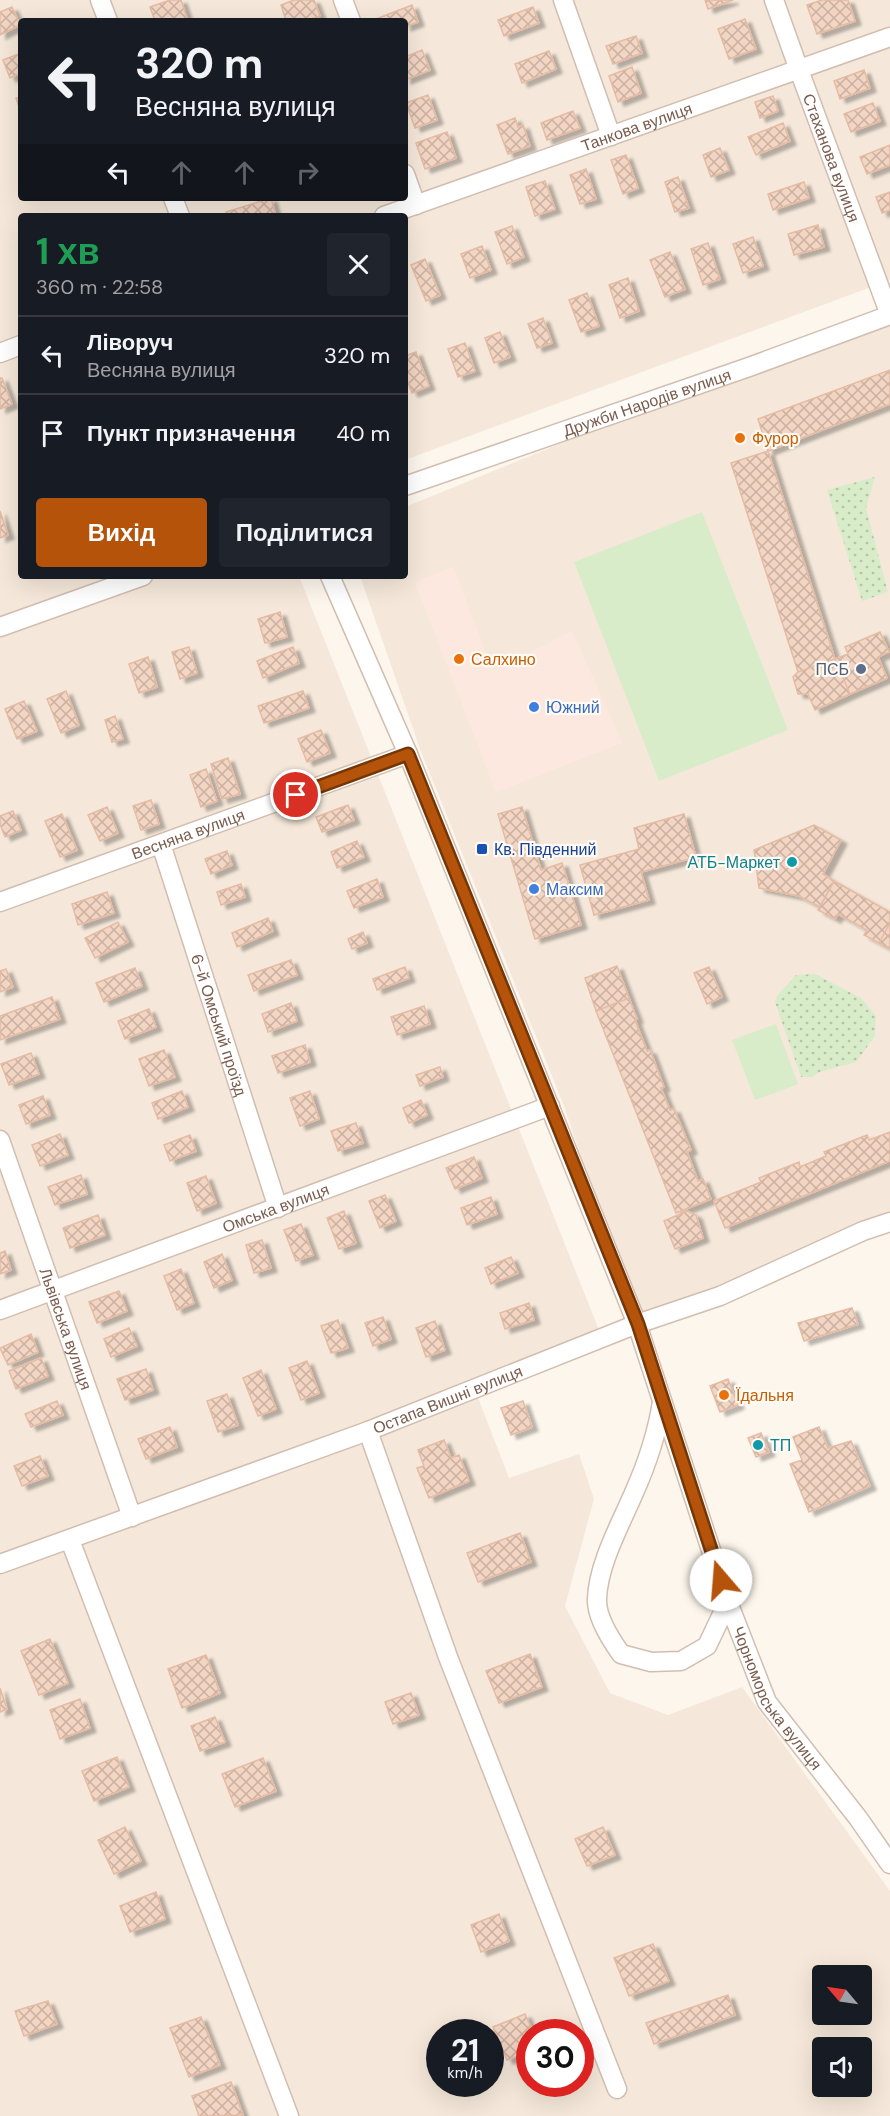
<!DOCTYPE html>
<html lang="uk">
<meta charset="utf-8">
<style>
:root{--surface:#171b24;--page:#20242c;--text:#f1f3f6;--muted:#9ea1a6;--line:#363941;--accent:#b45309}
body{margin:0;font-family:"DM Sans",sans-serif;background:var(--page);color:var(--text);height:100vh;display:flex;flex-direction:column;font-size:22px;white-space:nowrap}
*{box-sizing:border-box;margin:0}
p{font-size:20px;color:var(--muted)}
.icon{flex:none;width:33px;height:33px;fill:none;stroke:currentColor;stroke-width:2;stroke-linecap:round;stroke-linejoin:round}
.map{position:relative;flex:1;overflow:hidden}
.sheet{position:absolute;left:18px;top:213px;width:390px;height:366px;display:flex;flex-direction:column;background:var(--surface);border-radius:6px;box-shadow:0 6px 24px #0002}
.sheet>*{flex:none}
.top-card{position:absolute;left:18px;top:18px;width:390px;height:183px;border-radius:6px;box-shadow:0 6px 24px #0002;background:#171b24;color:var(--text);overflow:hidden}
.needle{width:39px;rotate:299deg}
.fabs{position:absolute;left:812px;top:1965px;display:grid;gap:12px}
.fabs a{display:grid;place-items:center;width:60px;height:60px;border-radius:6px;background:var(--surface);box-shadow:0 6px 24px #0002;font-size:30px}
.speed{position:absolute;left:426px;top:2019px;display:flex;gap:12px;font-size:30px;font-weight:700;text-align:center}
.speed>*{display:grid;place-content:center;width:78px;height:78px;border-radius:50%;background:var(--surface);box-shadow:0 6px 24px #0002;line-height:1}
.speed small{font-size:15px;font-weight:400}
.speed .limit{border:9px solid #d22;background:#fff;color:#111}
.pin{position:absolute;display:grid;place-items:center;width:51px;height:51px;color:#fff;margin:-26px;border:3px solid #fff;border-radius:50%;box-shadow:0 2px 6px #0007}
.me{position:absolute;width:66px;margin:-33px;rotate:342deg;stroke-linejoin:round;filter:drop-shadow(0 0 4px #0008)}
.turn{display:flex;align-items:center;gap:21px;height:126px;padding:0 18px;font-size:27px}
.turn .icon{width:78px;height:78px;stroke-width:2.5}
.turn b{display:block;font-size:42px;line-height:51px}
.lanes{display:flex;align-items:center;height:57px;padding:0 18px;background:#0003;justify-content:center;gap:30px;direction:ltr}
.lanes .off{opacity:.35}
.round{display:grid;place-items:center;flex:none;width:63px;height:63px;border-radius:6px;background:var(--page)}
.headline{display:flex;align-items:center;justify-content:space-between;height:102px;padding:0 18px}
h1{font-size:36px;font-weight:700;line-height:45px;color:#1e9e55}
.cta{display:flex;gap:12px;margin-top:auto;padding:12px 18px}
.cta a{flex:1;height:69px;border-radius:6px;background:var(--accent);color:#fff;font-size:24px;font-weight:700;line-height:69px;text-align:center}
.cta a+a{background:var(--page);color:var(--text)}
ul{padding:0;list-style:none}
li{display:flex;align-items:center;gap:18px;height:78px;padding:0 18px;border-top:2px solid var(--line)}
li div{flex:1}
li b{display:block;font-size:22px}
li em{font-style:normal}
.map>svg:first-child{display:block}
</style>
<div class="map">
<svg width="890" height="2116" viewBox="0 0 890 2116">
<defs>
<pattern id="grass-dots" width="8" height="8" patternUnits="userSpaceOnUse" patternTransform="scale(1.5)"><rect width="8" height="8" fill="#d8ecc9"/><path d="M2 2h.1M6 6h.1" fill="none" stroke="#b4c2a5" stroke-width="1.8" stroke-linecap="round"/></pattern>
<pattern id="building-cross-hatch" width="8" height="8" patternUnits="userSpaceOnUse" patternTransform="scale(1.5)"><rect width="8" height="8" fill="#f3d5c3"/><path d="M0 0l8 8M0 8l8-8" fill="none" stroke="#cab0a1"/></pattern>
<filter id="shadow"><feDropShadow dx="6" dy="4" stdDeviation="1.5" flood-color="#0004"/></filter>
</defs>
<rect width="100%" height="100%" fill="#fdf6ec"/>
<path fill="#f5e8da" fill-rule="evenodd" d="M0,0H890V280L405,460V216H21V576H299L603,1340L475,1390L509,1478L579,1454L594,1499L565,1606L610,1693L668,1715L742,1687L890,1891V2116H0ZM21,21H405V198H21ZM822,1976H861V2014H822ZM440,2032H490V2084H440ZM530,2032H580V2084H530ZM822,2048H861V2086H822Z
M890,315V1231L720,1296L637,1324L564,1106L420,749L360,576H405V507L749,367Z"/>
<path fill="#fde8e0" d="M453,567L493,671L572,631L622,743L496,792L415,582Z"/>
<path fill="url(#grass-dots)" d="M875,477L866,508L888,592L862,601L827,490Z
M815,974L861,998L876,1016L875,1036L856,1062L820,1072L811,1077H801L775,1002L777,996L796,975Z"/>
<path fill="#d8ecc9" d="M702,512L788,730L659,781L574,562Z
M776,1024L798,1084L755,1100L732,1040Z"/>
<path fill="url(#building-cross-hatch)" stroke="#e6bba3" stroke-width="1.5" filter="url(#shadow)" d="M170,0H181L187,18L178,21H155L150,7Z
M294,0H314L320,16L305,21H286L281,5Z
M705,0H733L708,9Z
M822,0H848L855,21L817,34L807,5Z
M412,5L418,22L405,27V21H371Z
M12,7L20,25L0,35V12Z
M533,7L539,23L504,36L498,20Z
M745,19L756,49L729,59L718,29Z
M636,36L642,53L613,64L606,46Z
M422,50L430,70L405,80V57Z
M549,51L556,69L522,83L515,64Z
M21,53V73L10,78L3,60Z
M632,67L641,93L618,102L609,76Z
M864,70L870,88L840,99L834,81Z
M428,95L437,120L415,128L406,103Z
M773,96L778,111L760,118L755,102Z
M21,97V113L16,98Z
M873,103L880,121L851,132L844,114Z
M573,111L580,128L547,140L541,123Z
M515,118L518,127L523,125L530,146L508,154L497,125Z
M783,123L790,141L756,155L748,137Z
M447,132L456,158L425,169L416,143Z
M890,145V165L867,174L860,157Z
M720,148L729,170L711,177L703,155Z
M626,155L638,188L623,194L611,160Z
M586,169L596,199L580,204L570,175Z
M678,177L689,208L675,212L665,182Z
M545,181L555,209L535,216L526,187Z
M804,182L809,198L773,210L768,194Z
M890,192V210L882,213L876,197Z
M271,198L276,216H228L226,212Z
M818,225L824,247L794,255L788,234Z
M512,226L524,257L507,264L495,232Z
M753,237L763,266L743,273L733,244Z
M708,243L720,279L703,285L691,249Z
M482,246L491,270L470,278L461,254Z
M670,252L685,289L665,297L650,260Z
M425,259L440,295L426,301L411,265Z
M628,278L639,311L620,318L609,285Z
M587,293L599,326L581,332L569,300Z
M543,318L552,343L537,348L528,324Z
M500,332L510,357L494,363L485,338Z
M465,343L475,371L458,377L448,349Z
M416,352L429,386L412,393L405,375V356Z
M890,370V404L768,451L758,419Z
M0,378H2L12,404L0,409Z
M768,451L835,659L798,672L731,463Z
M0,511L8,535L0,538Z
M280,612L287,637L265,643L258,619Z
M880,632L889,652L878,657L887,678L850,694L835,659L848,654L845,647Z
M189,647L197,673L180,679L172,652Z
M293,647L299,663L263,678L257,661Z
M148,657L157,687L139,693L129,664Z
M835,659L850,694L815,710L808,694H798L793,677L798,672Z
M66,691L79,725L61,733L47,699Z
M303,691L309,708L264,723L258,706Z
M24,701L37,731L17,739L5,709Z
M115,716L123,739L112,742L105,720Z
M321,730L330,753L307,762L298,739Z
M228,758L240,794L222,799L211,764Z
M206,769L217,801L201,807L190,775Z
M151,800L159,824L141,830L133,806Z
M348,805L354,820L322,832L316,817Z
M107,807L118,833L100,841L88,815Z
M522,807L541,870L562,863L581,925L535,939L498,814Z
M13,811L21,830L5,837L0,824V816Z
M62,814L77,850L60,857L45,821Z
M684,814L696,857L641,872L649,900L594,915L580,865L639,849L634,828Z
M814,825L841,840L823,874L834,881L820,907L799,896L759,888L754,850Z
M357,841L364,857L337,868L331,852Z
M227,851L232,865L211,874L205,859Z
M377,879L383,897L354,908L347,891Z
M834,881L890,912V923L879,943L864,935L867,930L838,914L835,919L818,910Z
M241,884L245,897L221,905L217,892Z
M107,892L114,913L78,925L72,904Z
M268,918L273,931L237,947L232,933Z
M118,922L128,942L95,958L85,938Z
M890,923V949L879,943Z
M363,932L367,943L352,949L348,939Z
M291,960L297,975L254,991L248,975Z
M617,966L629,998L596,1011L585,978Z
M405,967L409,978L377,990L373,979Z
M709,967L722,997L707,1004L694,973Z
M135,968L142,986L104,1002L96,983Z
M6,969L13,987L0,992V971Z
M52,997L60,1019L0,1040V1016Z
M629,998L637,1019L635,1020L647,1051L650,1050L664,1087L661,1088L670,1110L674,1109L691,1150L687,1152L698,1181L703,1179L711,1199L676,1213L596,1011Z
M291,1003L297,1021L268,1032L262,1014Z
M424,1006L430,1024L397,1035L391,1017Z
M149,1009L156,1027L125,1039L118,1021Z
M305,1045L310,1062L278,1073L272,1056Z
M164,1050L175,1077L149,1086L139,1059Z
M31,1053L39,1074L9,1085L1,1064Z
M440,1067L443,1077L420,1086L416,1075Z
M182,1091L188,1107L158,1119L152,1103Z
M310,1091L319,1119L300,1126L290,1098Z
M43,1096L50,1115L26,1124L19,1105Z
M421,1100L427,1115L409,1123L403,1108Z
M356,1123L363,1143L338,1151L331,1131Z
M890,1132V1161L725,1228L714,1201L761,1182L759,1178L799,1162L800,1167L826,1156L824,1152L867,1135L869,1140Z
M60,1134L68,1155L40,1166L32,1145Z
M190,1135L196,1151L170,1161L164,1145Z
M474,1157L482,1178L455,1189L446,1168Z
M81,1175L87,1194L55,1205L48,1187Z
M206,1176L216,1203L197,1211L187,1183Z
M385,1195L396,1221L380,1228L369,1201Z
M491,1197L497,1214L467,1225L461,1208Z
M344,1211L356,1243L339,1249L327,1218Z
M687,1211L696,1215L703,1238L675,1249L664,1221Z
M98,1215L105,1235L70,1248L63,1228Z
M301,1224L313,1255L296,1261L284,1230Z
M262,1240L271,1268L254,1273L246,1245Z
M5,1251L11,1270L0,1274V1253Z
M222,1254L232,1280L214,1288L204,1262Z
M511,1257L518,1273L491,1284L485,1268Z
M181,1269L194,1303L177,1310L164,1276Z
M119,1291L127,1311L97,1323L89,1302Z
M529,1303L534,1320L505,1329L500,1313Z
M852,1308L858,1324L804,1341L798,1323Z
M383,1317L391,1339L373,1346L365,1323Z
M338,1320L348,1348L331,1353L321,1326Z
M435,1321L445,1350L426,1357L416,1328Z
M129,1328L137,1346L111,1357L104,1339Z
M31,1334L38,1352L8,1365L0,1348Z
M41,1358L48,1376L16,1389L9,1371Z
M307,1361L319,1393L301,1400L289,1368Z
M146,1369L153,1390L125,1400L117,1379Z
M261,1370L276,1409L258,1416L243,1378Z
M728,1379L738,1405L720,1412L710,1386Z
M227,1394L238,1425L218,1432L207,1401Z
M57,1401L63,1415L31,1427L25,1414Z
M523,1401L532,1427L511,1435L501,1408Z
M170,1427L177,1447L146,1459L138,1439Z
M819,1427L828,1448L851,1441L870,1486L809,1512L790,1464L802,1460L793,1437Z
M761,1433L769,1452L756,1457L748,1438Z
M444,1440L451,1458L459,1455L469,1481L429,1498L417,1468L424,1466L418,1450Z
M40,1456L48,1476L22,1486L14,1466Z
M520,1533L531,1562L478,1582L467,1553Z
M50,1639L68,1683L39,1695L21,1651Z
M530,1654L542,1687L499,1703L486,1671Z
M206,1655L220,1693L182,1708L168,1669Z
M0,1688L7,1709L0,1712Z
M411,1693L419,1715L393,1724L385,1702Z
M80,1699L90,1728L60,1739L50,1710Z
M215,1717L225,1742L200,1751L191,1726Z
M117,1757L129,1787L94,1801L82,1771Z
M263,1758L276,1791L235,1807L222,1774Z
M125,1827L141,1861L114,1874L98,1840Z
M603,1827L615,1855L587,1866L575,1839Z
M156,1892L165,1919L130,1932L120,1906Z
M499,1914L509,1941L481,1952L471,1925Z
M653,1944L669,1981L629,1996L614,1958Z
M728,1995L735,2015L654,2044L646,2023Z
M48,2001L57,2024L24,2036L15,2011Z
M525,2014L533,2032H530V2051L507,2060L493,2027Z
M201,2017L220,2065L189,2077L170,2028Z
M231,2082L243,2115L199,2116L192,2096Z"/>
<g fill="none" stroke-linecap="round" stroke-linejoin="round">
<g stroke="#d1beb0" stroke-width="21">
<g id="minor">
<path d="M100,0L108,21"/>
<path d="M343,0L351,21"/>
<path d="M563,0L611,136"/>
<path id="s1" d="M774,0L799,70L890,315"/>
<path d="M405,174L416,205"/>
<path d="M173,198L180,216"/>
<path id="s2" d="M384,216L890,37"/>
<path d="M0,353L21,345"/>
<path id="s3" d="M405,486L749,367L890,315"/>
<path id="s4" d="M330,576L408,754L637,1324L728,1602L767,1702L858,1818L890,1864"/>
<path d="M0,627L143,576"/>
<path id="s5" d="M161,844L278,1208"/>
<path id="s6" d="M0,902L408,754"/>
<path id="s7" d="M0,1140L132,1517"/>
<path id="s8" d="M0,1310L550,1106"/>
<path d="M662,1402C657,1434 647,1464 633,1495C620,1525 598,1565 597,1599C596,1617 611,1640 621,1654L651,1662L681,1661L707,1646L728,1602"/>
<path d="M368,1431L448,1657L617,2089"/>
<path d="M70,1540L289,2116"/>
<path id="s9" d="M0,1564L368,1431L637,1324L720,1296L863,1231L890,1222"/>
</g>
</g>
<use href="#minor" stroke="#fff" stroke-width="18"/>
</g>
<g fill="none" stroke-linecap="round" stroke-linejoin="round">
<g stroke="#753606" stroke-width="15">
<path id="route" d="M296,795L408,754L638,1324L721,1580"/>
</g>
<use href="#route" stroke="#b45309" stroke-width="10"/>
</g>
<g fill="#e8710a" stroke="#fffaf3" stroke-width="2">
<circle cx="740" cy="438" r="6"/>
<circle cx="459" cy="659" r="6"/>
<circle cx="724" cy="1395" r="6"/>
</g>
<circle fill="#5c6f8a" stroke="#fffaf3" stroke-width="2" cx="861" cy="669" r="6"/>
<g fill="#3f7fe0" stroke="#fffaf3" stroke-width="2">
<circle cx="534" cy="707" r="6"/>
<circle cx="534" cy="889" r="6"/>
</g>
<rect fill="#1a4fb4" stroke="#fffaf3" stroke-width="2" x="476" y="843" width="12" height="12" rx="3"/>
<g fill="#0f9aa8" stroke="#fffaf3" stroke-width="2">
<circle cx="792" cy="862" r="6"/>
<circle cx="758" cy="1445" r="6"/>
</g>
<g text-anchor="middle" dominant-baseline="central" stroke-width="4.5" stroke-linejoin="round" paint-order="stroke">
<g font-size="16" fill="#7a5c4d" stroke="#fffaf3">
<text stroke="none"><textPath href="#s2" startOffset="268">Танкова вулиця</textPath></text>
<text stroke="none"><textPath href="#s1" startOffset="168">Стаханова вулиця</textPath></text>
<text stroke="none"><textPath href="#s3" startOffset="256">Дружби Народів вулиця</textPath></text>
<text stroke="none"><textPath href="#s6" startOffset="200">Весняна вулиця</textPath></text>
<text stroke="none"><textPath href="#s5" startOffset="190">6-й Омський проїзд</textPath></text>
<text stroke="none"><textPath href="#s8" startOffset="294">Омська вулиця</textPath></text>
<text stroke="none"><textPath href="#s7" startOffset="200">Львівська вулиця</textPath></text>
<text stroke="none"><textPath href="#s9" startOffset="477">Остапа Вишні вулиця</textPath></text>
<text stroke="none"><textPath href="#s4" startOffset="1210">Чорноморська вулиця</textPath></text>
</g>
<g font-size="16" fill="#c56008" stroke="#fffaf3" text-anchor="start">
<text x="752" y="438">Фурор</text>
<text x="471" y="659">Салхино</text>
<text x="736" y="1395">Їдальня</text>
</g>
<g font-size="16" fill="#4e5e75" stroke="#fffaf3" text-anchor="end">
<text x="849" y="669">ПСБ</text>
</g>
<g font-size="16" fill="#366cbe" stroke="#fffaf3" text-anchor="start">
<text x="546" y="707">Южний</text>
<text x="546" y="889">Максим</text>
</g>
<g font-size="16" fill="#164399" stroke="#fffaf3" text-anchor="start">
<text x="494" y="849">Кв. Південний</text>
</g>
<g font-size="16" fill="#0d838f" stroke="#fffaf3" text-anchor="end">
<text x="780" y="862">АТБ-Маркет</text>
<text x="770" y="1445" text-anchor="start">ТП</text>
</g>
</g>
</svg>
<div class="fabs">
<a><svg class="needle" viewBox="-14 -14 28 28"><path d="M0-13l5 13h-10z" fill="#e53935"/><path d="M0 13l5-13h-10z" fill="#9ea1a6"/></svg></a>
<a><svg class="icon" aria-label="sound" viewBox="0 0 24 24"><path d="M4 9h4l5-4v14l-5-4H4zM17 9q2 3 0 6"/></svg></a>
</div>
<div class="speed"><div>21<small>km/h</small></div><div class="limit">30</div></div>
<div class="pin" style="left:296px;top:795px;background:#d93025"><svg class="icon" aria-label="arrive" viewBox="0 0 24 24"><path d="M6 21V4h12l-3 4 3 4H6"/></svg></div>
<svg class="me" style="left:721px;top:1580px" viewBox="-20 -20 40 40"><circle r="19" fill="#fff"/><path d="M0-13L10 11 0 6-10 11z" fill="#b45309"/></svg>
<div class="top-card">
<div class="turn"><svg class="icon" aria-label="left" viewBox="0 0 24 24"><path d="M17 20v-9H6M10 6l-5 5 5 5"/></svg><div><b>320 m</b>Весняна вулиця</div></div>
<div class="lanes"><svg class="icon" aria-label="left" viewBox="0 0 24 24"><path d="M17 20v-9H6M10 6l-5 5 5 5"/></svg><svg class="icon off" aria-label="ahead" viewBox="0 0 24 24"><path d="M12 20V5M6 11l6-6 6 6"/></svg><svg class="icon off" aria-label="ahead" viewBox="0 0 24 24"><path d="M12 20V5M6 11l6-6 6 6"/></svg><svg class="icon off" aria-label="right" viewBox="0 0 24 24"><path d="M7 20v-9h11M14 6l5 5-5 5"/></svg></div>
</div>
<section class="sheet">
<div class="headline"><div><h1>1 хв</h1><p>360 m · 22:58</p></div><a class="round"><svg class="icon" aria-label="close" viewBox="0 0 24 24"><path d="M6 6l12 12M18 6L6 18"/></svg></a></div>
<ul>
<li><svg class="icon" aria-label="left" viewBox="0 0 24 24"><path d="M17 20v-9H6M10 6l-5 5 5 5"/></svg><div><b>Ліворуч</b><p>Весняна вулиця</p></div><em>320 m</em></li>
<li><svg class="icon" aria-label="arrive" viewBox="0 0 24 24"><path d="M6 21V4h12l-3 4 3 4H6"/></svg><div><b>Пункт призначення</b></div><em>40 m</em></li>
</ul>
<div class="cta"><a>Вихід</a><a>Поділитися</a></div>
</section>
</div>
